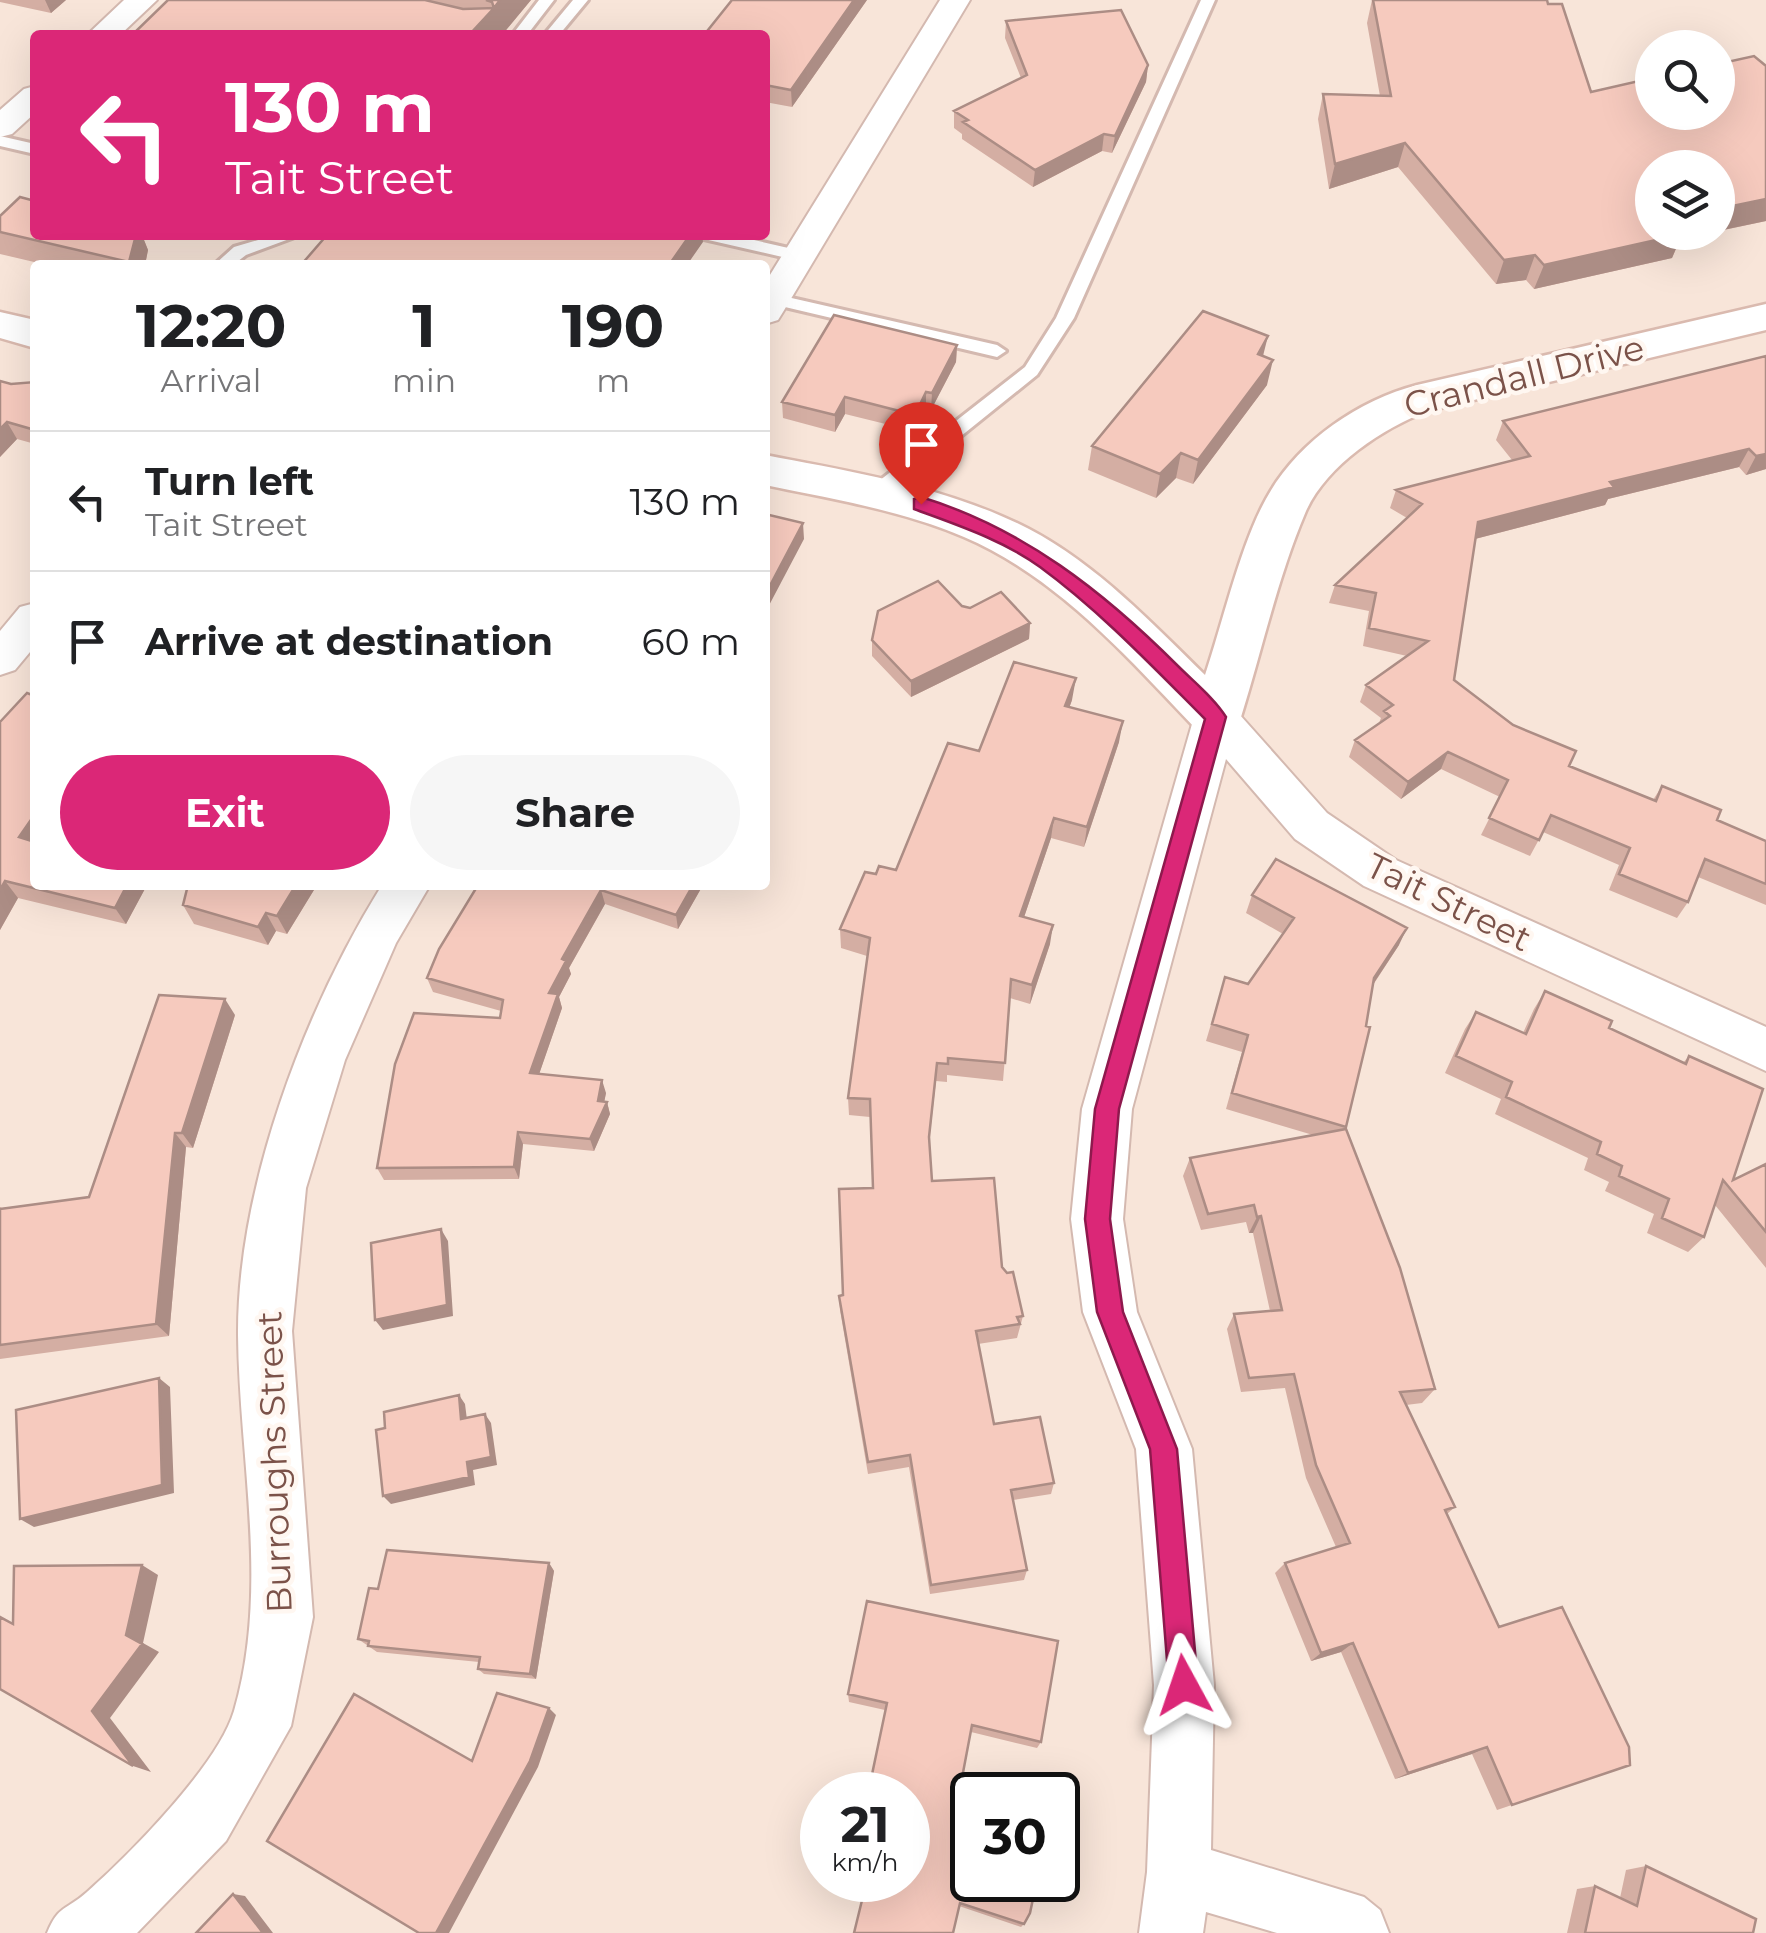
<!DOCTYPE html>
<style>
:root{--surface:#fff;--page:#f6f6f6;--text:#202124;--muted:#757577;--line:#e0e0e0;--accent:#db2777}
body{margin:0;font-family:Montserrat,sans-serif;background:var(--page);color:var(--text);height:100vh;display:flex;flex-direction:column;font-size:38px;white-space:nowrap}
*{box-sizing:border-box;margin:0}
p{font-size:32px;color:var(--muted)}
.icon{flex:none;width:55px;height:55px;fill:none;stroke:currentColor;stroke-width:2;stroke-linecap:round;stroke-linejoin:round}
.map{position:relative;flex:1;overflow:hidden}
.drawer{position:absolute;left:30px;top:260px;width:740px;height:630px;display:flex;flex-direction:column;background:var(--surface);border-radius:10px;box-shadow:0 10px 40px #0002}
.drawer>*{flex:none}
.top-card{position:absolute;left:30px;top:30px;width:740px;height:210px;border-radius:10px;box-shadow:0 10px 40px #0002;background:#db2777;color:#fff;overflow:hidden}
.controls{position:absolute;left:1635px;top:30px;display:grid;gap:20px}
.controls a{display:grid;place-items:center;width:100px;height:100px;border-radius:50%;background:var(--surface);box-shadow:0 10px 40px #0002;font-size:50px}
.speed{position:absolute;left:800px;top:1772px;display:flex;gap:20px;font-size:50px;font-weight:700;text-align:center}
.speed>*{display:grid;place-content:center;width:130px;height:130px;border-radius:50%;background:var(--surface);box-shadow:0 10px 40px #0002;line-height:1}
.speed small{font-size:25px;font-weight:400}
.speed .limit{border:5px solid #111;border-radius:15px;background:#fff;color:#111}
.pin{position:absolute;display:grid;place-items:center;width:85px;height:85px;color:#fff;margin:-102px -42px;border-radius:50% 50% 50% 0;rotate:-45deg;box-shadow:0 0 10px #0007}
.pin .icon{rotate:45deg}
.me{position:absolute;width:110px;margin:-55px;rotate:355deg;stroke-linejoin:round;filter:drop-shadow(0 0 8px #0008)}
.turn{display:flex;align-items:center;gap:35px;height:210px;padding:0 30px;font-size:45px}
.turn .icon{width:130px;height:130px;stroke-width:2.5}
.turn b{display:block;font-size:70px;line-height:85px}
.eta{display:flex;justify-content:space-evenly;align-items:center;height:170px;text-align:center}
.eta b{font-size:60px;font-weight:700;line-height:70px}
.action{display:flex;gap:20px;margin-top:auto;padding:20px 30px}
.action a{flex:1;height:115px;border-radius:60px;background:var(--accent);color:#fff;font-size:40px;font-weight:700;line-height:115px;text-align:center}
.action a+a{background:var(--page);color:var(--text)}
ul{padding:0;list-style:none}
li{display:flex;align-items:center;gap:30px;height:140px;padding:0 30px;border-top:2px solid var(--line)}
li div{flex:1}
li b{display:block;font-size:38px}
li em{font-style:normal}
.map>svg:first-child{display:block}
</style>
<div class="map">
<svg width="1766" height="1933" viewBox="0 0 1766 1933">
<rect width="100%" height="100%" fill="#fef2e9"/>
<path fill="#f8e5d9" fill-rule="evenodd" d="M0,0H1766V1933H0ZM35,35H765V235H35ZM1652,48H1718V112H1652ZM1652,168H1718V232H1652ZM35,265H765V885H35ZM822,1795H908V1880H822ZM972,1795H1058V1880H972Z"/>
<g fill="none" stroke-linecap="round" stroke-linejoin="round">
<g stroke="#d4b9b0" stroke-width="6">
<path id="lane" d="M539,0H554L527,35H512Z
M573,0H588L559,35H544Z
M1201,0H1215L1074,318L1037,375L884,498H870V488L1025,367L1056,318Z
M0,136L35,144V154L0,146Z
M275,235H300L246,255L233,265H214L234,247Z
M702,235H732L806,252L808,256L800,261L704,239Z
M774,294L997,345L1006,351L997,357L768,303L766,299Z"/>
</g>
<g stroke="#d4b9b0" stroke-width="4">
<path id="street" d="M124,0H157L120,35H87Z
M940,0H970L783,312L778,320L765,324V283Z
M35,86V113L12,134L0,137V110L24,89Z
M35,603V646L15,670L0,675V631L20,607Z
M1216,700L1231,705L1327,813L1396,860L1766,1027V1071L1364,886L1295,839L1226,759L1132,1109L1123,1219L1137,1312L1192,1449L1214,1685L1211,1850L1364,1897L1380,1910L1389,1933H1277L1206,1912L1203,1933H1139L1147,1872L1154,1685L1136,1449L1083,1312L1071,1219L1082,1109L1194,717L1201,705Z
M382,885H430L396,943L345,1060L306,1188L292,1331L313,1617L291,1726L226,1841L137,1933H47C59,1904 66,1911 87,1892C130,1854 218,1765 234,1711C270,1588 239,1460 238,1335C237,1187 305,1009 382,885Z"/>
</g>
<g stroke="#dabaaf" stroke-width="5">
<path id="secondary" d="M1766,304V330L1428,411C1383,428 1327,465 1306,511C1278,576 1262,650 1241,717L1234,731L1216,736L1198,731C1129,659 1058,577 964,537C901,510 832,499 765,485V455C854,472 947,487 1029,529C1096,564 1152,623 1205,675C1223,622 1240,546 1266,499C1296,443 1357,401 1417,385Z
M0,312L35,320V348L0,338Z"/>
</g>
<use href="#lane" fill="#fff" fill-rule="evenodd"/>
<use href="#street" fill="#fff" fill-rule="evenodd"/>
<use href="#secondary" fill="#fff" fill-rule="evenodd"/>
</g>
<path fill="#d4aea3" d="M0,0H66L51,13L0,2Z
M168,0H531L502,35H132Z
M867,0L792,107L765,102V35Z
M1372,0L1591,92L1766,66V221L1691,237L1690,241L1678,244L1672,258L1534,289L1526,280L1496,284L1398,167L1329,189L1318,119L1323,94L1380,96L1367,23Z
M1006,21L1148,65L1146,82L1112,153L1102,151L1033,187L962,139V134L954,128V111L1021,78L1005,38Z
M0,216L142,235L148,250L145,265H47L0,254Z
M957,345L956,362L931,410L926,409L914,431L845,414L835,432L783,418L782,402Z
M1263,356L1267,385L1193,484L1176,478L1156,498L1088,470L1092,446Z
M1766,356V469L1746,475L1739,467L1608,499L1605,505L1475,539L1454,680L1569,766L1653,800L1662,786L1717,820L1766,841V905L1698,877L1688,902L1677,918L1609,890L1619,865L1543,832L1530,856L1481,835L1500,797L1441,769L1401,799L1349,757L1355,740L1379,723L1381,718L1360,702L1366,685L1407,656L1363,646L1369,611L1329,603L1335,585L1407,518L1390,508L1396,490L1512,460L1496,440L1503,421Z
M0,381L11,384L35,382V444L17,439L0,457Z
M962,606L1030,623L1029,639L911,697L872,656V640Z
M1072,700L1069,708L1119,742L1084,847L1051,838L1024,917L1050,944L1030,1004L1010,998L1003,1081L947,1075V1082L936,1081L929,1142L932,1181L1002,1267L1023,1316L1017,1338L978,1344L994,1424L1054,1483L1051,1494L1013,1500L1027,1570L1024,1580L930,1594L909,1467L868,1474L840,1310L839,1296L843,1295L873,1188L870,1117L849,1115L848,1098L867,956L841,948L840,929L876,874L896,870L979,751Z
M0,722L35,885H147L126,924L18,898L0,930Z
M317,885L287,934L276,931L268,945L194,924L183,905Z
M475,885H703L678,929L605,904L569,968L571,974L559,997L562,1008L539,1074L606,1093L604,1102H607L610,1114L594,1151L523,1144L519,1179L384,1180L377,1168L500,1018L501,1011L433,992L427,978L476,888Z
M1252,895L1399,945L1373,985L1345,1129L1435,1389L1422,1403L1406,1405L1455,1507L1447,1514L1499,1627L1630,1765L1497,1810L1472,1754L1395,1779L1341,1652L1311,1661L1275,1573L1285,1563L1336,1547L1306,1478L1285,1388L1241,1392L1227,1329L1234,1314L1270,1311L1253,1233H1249L1246,1222L1201,1230L1183,1176L1190,1158L1313,1135L1226,1109L1242,1052L1206,1041L1225,977L1248,984L1283,934L1246,913Z
M1545,991L1609,1028L1683,1063L1689,1056L1733,1180L1766,1164V1268L1715,1205L1704,1237L1688,1252L1647,1233L1654,1214L1605,1191L1609,1182L1584,1170L1588,1158L1495,1114L1501,1099L1445,1073L1465,1029L1476,1012L1523,1033L1534,1009Z
M235,1015L193,1148L186,1147L169,1336L0,1359V1207L2,1208L89,1197Z
M549,1563L554,1571L536,1679L484,1674L478,1669L479,1662L377,1652L358,1639L378,1589Z
M848,1694L1041,1742L1037,1748L971,1732L955,1815L1024,1924L1021,1927L959,1906L908,1880L870,1784L885,1710L849,1702Z
M1646,1866L1753,1933H1567L1577,1889L1595,1886L1620,1898L1626,1870Z"/>
<path fill="#ac8d85" d="M45,0H66L51,13Z
M500,0H531L502,35H499L494,8Z
M854,0H867L792,107L791,90Z
M494,8L499,35H469Z
M1148,65L1146,82L1112,153L1115,136Z
M1104,134L1102,151L1033,187L1035,170Z
M1405,143L1398,167L1329,189L1335,164Z
M1766,199V221L1718,231V209Z
M1670,232H1712L1691,237L1690,241L1678,244L1672,258L1534,289L1544,265Z
M136,235H142L148,250L145,265H131L129,262Z
M690,235H702L703,242L687,265H669Z
M1535,255L1526,280L1496,284L1504,260Z
M1268,336L1262,360L1258,354Z
M957,345L956,362L931,410L932,393Z
M1273,360L1267,385L1193,484L1198,460Z
M926,392V409L914,431L915,415Z
M845,397V414L835,432V415Z
M7,422L17,439L0,457V429Z
M1749,449L1739,467L1608,499L1605,505L1471,540L1478,522L1610,482Z
M1181,453L1176,478L1156,498L1160,474Z
M1766,454V469L1746,475L1756,456Z
M803,523L804,539L765,613V595Z
M1030,623L1029,639L911,697V681Z
M1076,678L1072,700L1062,728L1065,706Z
M1123,721L1119,742L1084,847L1087,827Z
M1448,752L1441,769L1401,799L1408,782Z
M35,814V849L19,837Z
M1054,818L1051,838L1018,935L1020,916Z
M5,881L18,898L0,930V890Z
M127,885H147L126,924L115,908Z
M296,885H317L287,934L277,916Z
M693,885H703L678,929L676,915Z
M601,890L605,904L569,968L571,974L559,997L562,1008L535,1086L530,1073L549,993L562,959Z
M266,913L276,931L268,945L258,927Z
M1053,925L1050,944L1030,1004L1032,985Z
M1407,928L1399,945L1366,995L1374,978Z
M225,999L235,1015L193,1148L182,1133Z
M602,1080L606,1093L602,1113L607,1102L610,1114L594,1151L590,1139Z
M518,1132L523,1144L519,1179L514,1167Z
M175,1133L186,1147L169,1336L156,1324Z
M1261,1216L1253,1233H1249L1257,1217Z
M441,1229L448,1241L453,1316L383,1330L375,1320Z
M159,1378L170,1387L174,1493L34,1527L20,1519Z
M459,1395L465,1404L468,1428L461,1419Z
M485,1414L491,1423L497,1465L473,1470L475,1485L391,1504L383,1496L467,1462Z
M549,1563L554,1571L536,1679L530,1674Z
M142,1565L158,1575L143,1643L159,1652L110,1718L151,1772L133,1766L92,1711L126,1635Z
M1353,1643L1341,1652L1311,1661L1321,1653Z
M549,1708L556,1715L538,1767L449,1933H436Z
M1487,1747L1472,1754L1395,1779L1408,1773Z
M233,1894L245,1896L273,1933H263Z"/>
<path fill="#f6cabe" stroke="#ac8d85" stroke-width="2.5" d="M168,0H425L463,9L494,8L469,35H132Z
M486,0H500L494,8L492,2Z
M732,0H854L791,90L765,85V35H704Z
M1373,0H1547L1548,4H1562L1591,92L1652,78V112H1718V64L1754,56L1766,66V199L1718,209V168H1652V232H1682L1683,234L1544,265L1535,255L1504,260L1405,143L1335,164L1323,94L1391,96Z
M1121,10L1148,65L1115,136L1104,134L1035,170L963,122L968,120L954,111L1027,75L1006,21Z
M20,197L35,201V235H136L129,262L0,232V216Z
M327,235H690L669,265H301Z
M1203,311L1268,336L1258,354L1273,360L1198,460L1181,453L1160,474L1092,446Z
M834,315L957,345L932,393L926,392L915,415L845,397L835,415L782,402Z
M1766,356V454L1756,456L1749,449L1610,482L1614,487L1478,522L1454,680L1513,725L1576,751L1569,766L1656,801L1662,786L1721,810L1717,820L1766,841V884L1705,859L1688,902L1619,874L1630,848L1551,815L1539,840L1489,818L1508,780L1448,752L1408,782L1355,740L1390,716L1384,711L1393,705L1366,685L1428,641L1369,628L1376,593L1335,585L1422,504L1396,490L1530,456L1503,421Z
M0,381L11,384L35,382V430L7,422L0,429Z
M765,514L803,523L765,595Z
M938,581L962,606L970,608L1001,592L1030,623L911,681L872,640L878,611Z
M1014,662L1076,678L1065,706L1123,721L1087,827L1054,818L1020,916L1053,925L1032,985L1011,979L1005,1063L948,1058V1064L937,1063L929,1137L932,1181L994,1178L1002,1267L1007,1273L1013,1272L1023,1316L1017,1317L1020,1324L976,1331L994,1424L1040,1417L1054,1483L1011,1490L1027,1570L931,1585L910,1455L868,1462L839,1296L843,1295L839,1189L873,1188L870,1099L848,1098L870,938L840,929L865,872L876,874L879,866L896,870L948,743L979,751Z
M27,693L35,696V814L19,837L35,842V885H127L115,908L5,881L0,890V722Z
M1276,859L1407,928L1374,978L1366,1026L1370,1027L1346,1127L1232,1093L1248,1035L1212,1024L1225,977L1248,984L1294,918L1252,895Z
M188,885H296L277,916L266,913L258,927L183,905Z
M478,885H693L676,915L601,890L562,959L566,961L549,993L558,994L530,1073L602,1080L598,1101L607,1102L590,1139L518,1132L514,1167L377,1168L395,1064L414,1013L500,1018L503,1000L427,978L439,949Z
M1545,991L1612,1021L1609,1028L1686,1064L1689,1056L1763,1089L1733,1180L1766,1164V1232L1723,1180L1704,1237L1662,1218L1669,1199L1619,1176L1622,1166L1597,1154L1601,1142L1506,1097L1512,1082L1456,1056L1476,1012L1526,1034Z
M159,995L225,999L182,1133H175L156,1324L0,1345V1209L89,1197Z
M1346,1129L1400,1268L1435,1389L1400,1392L1455,1507L1445,1510L1499,1627L1562,1607L1629,1747L1630,1765L1512,1805L1487,1747L1408,1773L1353,1643L1321,1653L1285,1563L1350,1543L1316,1465L1294,1374L1249,1378L1234,1314L1282,1310L1261,1216L1257,1217L1254,1205L1208,1214L1190,1158Z
M441,1229L447,1305L375,1320L371,1243Z
M159,1378L162,1485L20,1519L16,1410Z
M459,1395L461,1419L485,1414L491,1457L467,1462L469,1477L383,1496L376,1430L385,1428L384,1412Z
M387,1550L549,1563L530,1674L478,1669L480,1657L368,1646L369,1641L358,1639L369,1588L378,1589Z
M142,1565L126,1635L142,1644L92,1711L133,1766L0,1689V1617L13,1624L14,1566Z
M867,1601L1058,1641L1041,1742L972,1725L955,1815L972,1820V1880H1037L1030,1913L1024,1924L960,1903L953,1933H854L867,1880H908V1795H849L853,1779L870,1784L887,1703L848,1694Z
M497,1693L549,1708L530,1761L436,1933H419L267,1841L354,1694L472,1761Z
M1646,1866L1756,1919L1753,1933H1585L1595,1886L1637,1906Z
M233,1894L263,1933H196Z"/>
<path fill="#db2777" stroke="#8e194d" stroke-width="2.5" d="M921,497C1023,528 1104,592 1178,666C1194,682 1214,698 1226,717L1119,1109L1110,1219L1123,1312L1177,1449L1198,1685L1194,1695L1184,1699L1173,1695L1169,1685L1150,1449L1097,1312L1085,1219L1095,1109L1205,719C1153,667 1100,611 1040,567C1003,540 957,525 914,509V499Z"/>
<g text-anchor="middle" dominant-baseline="central" stroke-width="9" stroke-linejoin="round" paint-order="stroke">
<g font-size="35" fill="#7b5249" stroke="#fff7f1">
<text transform="translate(1524 376) rotate(-14)">Crandall Drive</text>
<text transform="translate(1449 902) rotate(26)">Tait Street</text>
<text transform="translate(274 1462) rotate(-92)">Burroughs Street</text>
</g>
</g>
</svg>
<div class="controls">
<a><svg class="icon" aria-label="search" viewBox="0 0 24 24"><circle cx="10" cy="10" r="6"/><path d="M15 15l6 6"/></svg></a>
<a><svg class="icon" aria-label="layers" viewBox="0 0 24 24"><path d="M12 4l9 5-9 5-9-5zM3 14l9 5 9-5"/></svg></a>
</div>
<div class="speed"><div>21<small>km/h</small></div><div class="limit">30</div></div>
<div class="pin" style="left:921px;top:504px;background:#d93025"><svg class="icon" aria-label="arrive" viewBox="0 0 24 24"><path d="M6 21V4h12l-3 4 3 4H6"/></svg></div>
<svg class="me" style="left:1184px;top:1685px" viewBox="-20 -20 40 40"><path d="M0-17L14 15 0 8-14 15z" fill="#db2777" stroke="#fff" stroke-width="4"/></svg>
<div class="top-card">
<div class="turn"><svg class="icon" aria-label="left" viewBox="0 0 24 24"><path d="M17 20v-9H6M10 6l-5 5 5 5"/></svg><div><b>130 m</b>Tait Street</div></div>
</div>
<section class="drawer">
<div class="eta">
<div><b>12:20</b><p>Arrival</p></div>
<div><b>1</b><p>min</p></div>
<div><b>190</b><p>m</p></div>
</div>
<ul>
<li><svg class="icon" aria-label="left" viewBox="0 0 24 24"><path d="M17 20v-9H6M10 6l-5 5 5 5"/></svg><div><b>Turn left</b><p>Tait Street</p></div><em>130 m</em></li>
<li><svg class="icon" aria-label="arrive" viewBox="0 0 24 24"><path d="M6 21V4h12l-3 4 3 4H6"/></svg><div><b>Arrive at destination</b></div><em>60 m</em></li>
</ul>
<div class="action"><a>Exit</a><a>Share</a></div>
</section>
</div>
